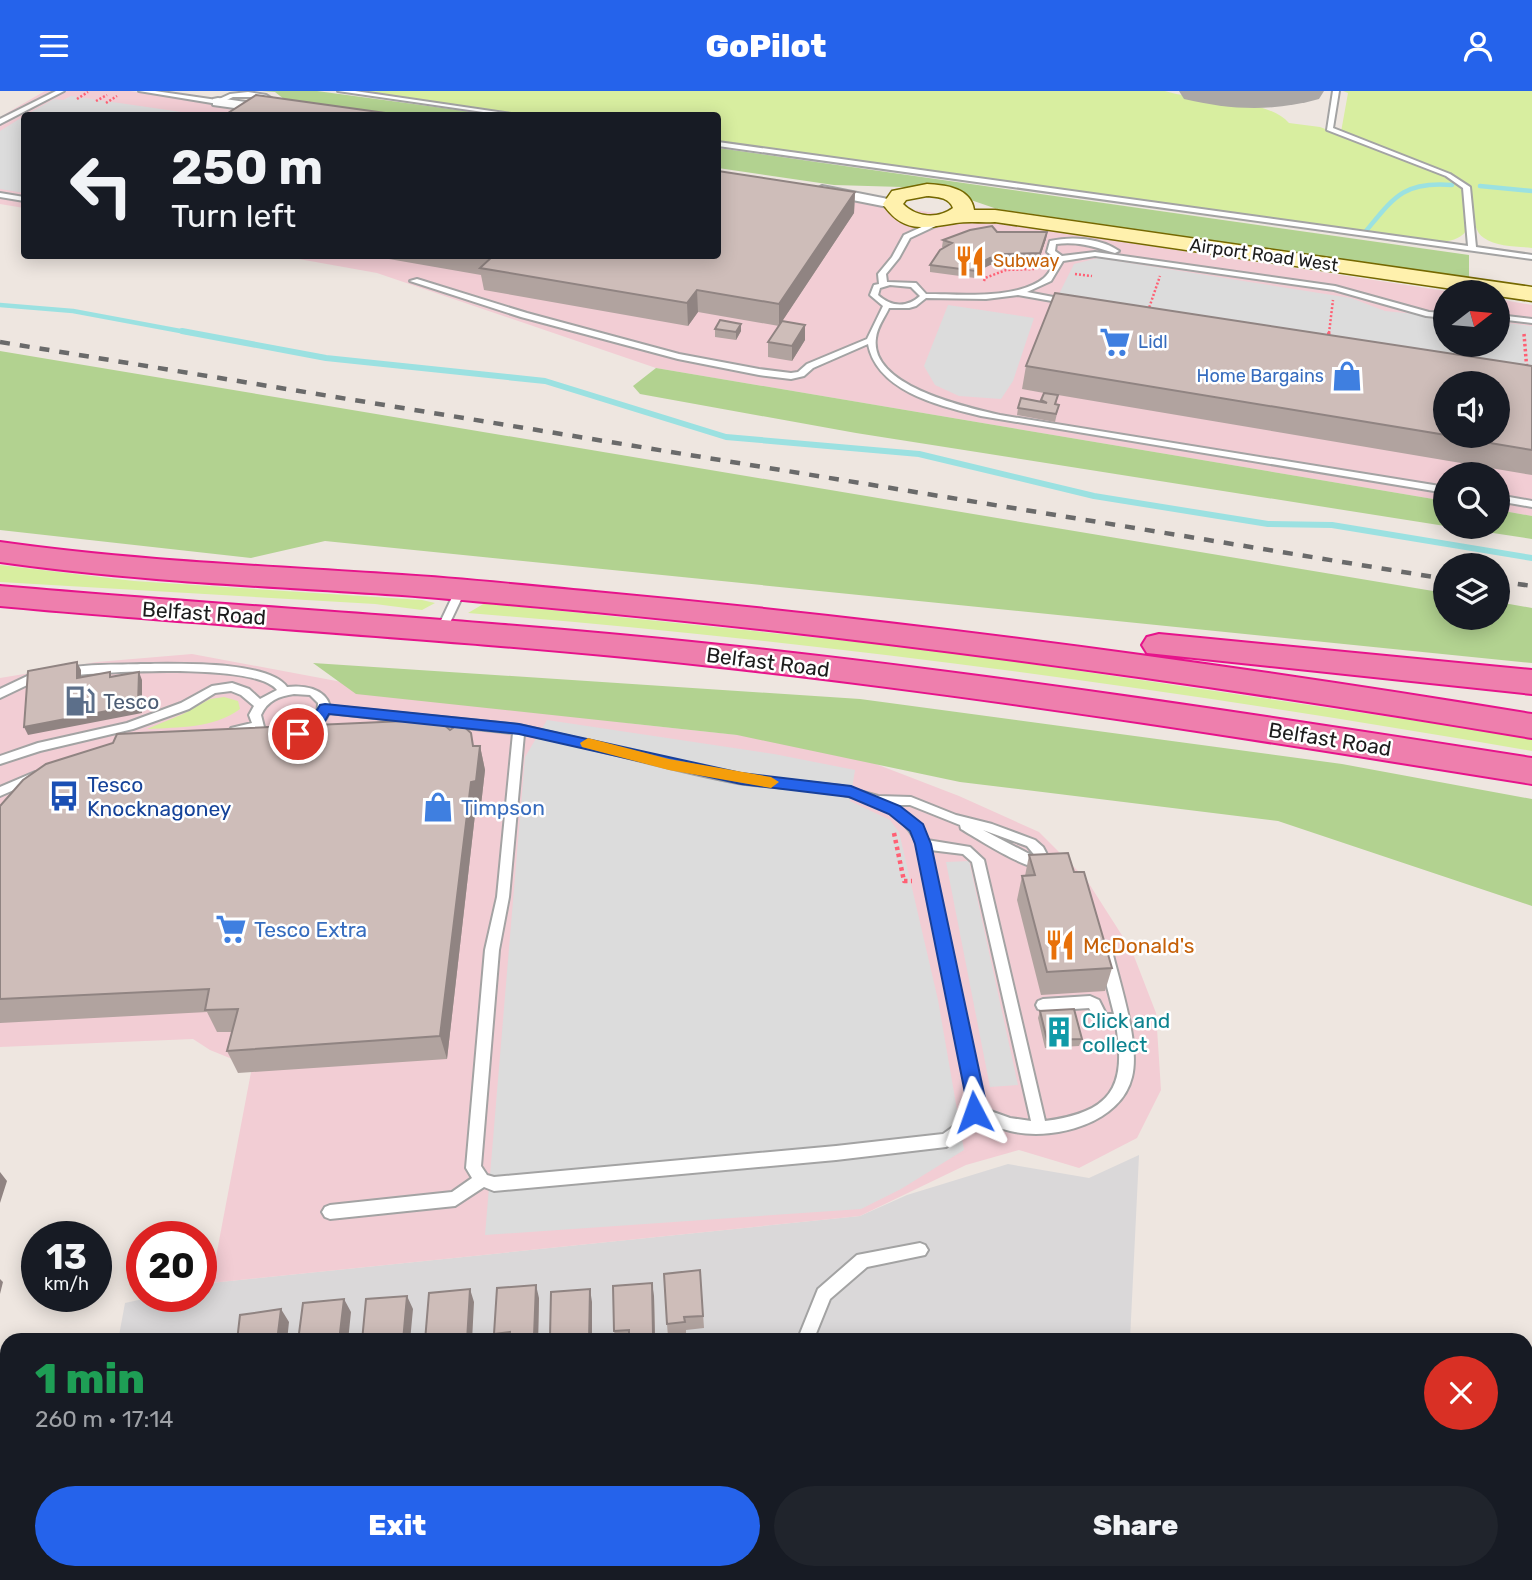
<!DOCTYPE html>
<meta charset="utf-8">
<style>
:root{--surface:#171b24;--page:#20242c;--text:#f1f3f6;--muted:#9ea1a6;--accent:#2563eb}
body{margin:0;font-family:Rubik,sans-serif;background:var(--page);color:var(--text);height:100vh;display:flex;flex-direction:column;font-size:26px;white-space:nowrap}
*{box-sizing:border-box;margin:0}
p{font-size:23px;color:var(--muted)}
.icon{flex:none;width:38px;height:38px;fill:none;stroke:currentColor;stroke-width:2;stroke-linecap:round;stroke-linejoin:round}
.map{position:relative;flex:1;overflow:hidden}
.details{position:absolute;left:0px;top:1242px;width:1533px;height:247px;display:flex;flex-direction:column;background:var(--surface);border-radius:21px 21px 0 0;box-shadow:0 4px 18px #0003}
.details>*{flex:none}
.guide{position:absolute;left:21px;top:21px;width:700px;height:147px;border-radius:7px;box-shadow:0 4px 18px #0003;background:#171b24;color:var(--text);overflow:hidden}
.needle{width:46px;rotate:74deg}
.controls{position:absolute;left:1433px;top:189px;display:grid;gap:14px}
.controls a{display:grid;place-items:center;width:77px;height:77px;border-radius:50%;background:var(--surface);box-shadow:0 4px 18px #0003;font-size:35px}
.speed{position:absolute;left:21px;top:1130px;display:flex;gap:14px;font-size:35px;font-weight:700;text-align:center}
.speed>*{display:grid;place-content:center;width:91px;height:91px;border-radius:50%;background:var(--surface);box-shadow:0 4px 18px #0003;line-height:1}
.speed small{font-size:18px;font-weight:400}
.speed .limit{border:10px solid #d22;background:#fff;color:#111}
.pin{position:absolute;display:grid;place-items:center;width:60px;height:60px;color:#fff;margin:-30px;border:4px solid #fff;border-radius:50%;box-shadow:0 2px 7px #0007}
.me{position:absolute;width:77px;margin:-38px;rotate:356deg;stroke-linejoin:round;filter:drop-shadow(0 0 5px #0008)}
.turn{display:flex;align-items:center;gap:24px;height:147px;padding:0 35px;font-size:32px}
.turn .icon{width:91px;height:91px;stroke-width:2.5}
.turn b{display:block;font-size:49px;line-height:60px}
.round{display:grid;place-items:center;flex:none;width:74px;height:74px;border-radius:37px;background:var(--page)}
.summary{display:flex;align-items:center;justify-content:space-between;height:119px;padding:0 35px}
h1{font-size:42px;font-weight:800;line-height:52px;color:#1e9e55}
.cta{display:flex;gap:14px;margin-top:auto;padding:14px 35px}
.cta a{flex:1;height:80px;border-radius:42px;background:var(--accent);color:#fff;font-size:28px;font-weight:800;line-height:80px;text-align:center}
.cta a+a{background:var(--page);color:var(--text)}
header{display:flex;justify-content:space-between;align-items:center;height:91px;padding:0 35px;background:var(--accent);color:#fff;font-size:32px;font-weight:800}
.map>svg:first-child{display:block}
</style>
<header><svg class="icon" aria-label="menu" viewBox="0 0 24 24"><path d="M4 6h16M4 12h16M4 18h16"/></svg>GoPilot<svg class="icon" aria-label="person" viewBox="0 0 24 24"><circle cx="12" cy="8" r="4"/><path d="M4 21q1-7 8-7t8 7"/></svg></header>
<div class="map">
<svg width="1532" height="1489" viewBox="0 0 1532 1489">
<rect width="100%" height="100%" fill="#eee6e0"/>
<path fill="#dad8d9" d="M1139,1064L1130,1249L118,1250L125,1212L152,1206H201V1194L211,1192L860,1125L907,1104L1008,1073L1089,1087Z
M73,1482H865V1489H71Z"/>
<path fill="#f2cdd4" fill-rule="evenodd" d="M45,0H130L291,24H24V117L0,113V26Z
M718,89L1452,201H1446V254H1498V208L1532,214V425L1498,419V383H1446L1445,410L656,277L377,182L282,165L718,164ZM1446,292H1498V345H1446Z
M192,563L459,613L541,619L635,633L824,653L959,705L1039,741L1086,788L1132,860L1156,922L1161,999L1137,1047L1079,1077L1019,1059L966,1074L860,1125L211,1192L252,976L210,959L193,948L0,956V587L97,571Z"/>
<path fill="#d8eea0" d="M357,0H1165C1199,11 1268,7 1289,32L1320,36L1447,85L1462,96L1466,140C1455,155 1432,150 1415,149L718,51V24H530Z
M1343,0H1532V157C1517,155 1496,156 1484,147C1467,136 1479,104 1461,88L1341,41L1348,2Z
M0,474L134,490L422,509L435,512L422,519L375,513L0,491Z
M485,512L945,560L1532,647V660C1182,599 822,550 468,522Z
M224,606L238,610L240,618C213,638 179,636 147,638L183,623L210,608Z"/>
<path fill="#b2d290" d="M262,0H317L495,24H351L289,12L275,1Z
M718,57L1469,164V187L997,118L936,97L834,94L718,77Z
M0,260L1445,502L1446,527H1498V511L1532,517V572L325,450L251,467L0,439Z
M656,277L1445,410V435L856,342L640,303L633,295Z
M1498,419L1532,425V448L1453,436H1498Z
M313,572L860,608L1342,673L1532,708V815L1278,730L960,691L737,644L356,603Z"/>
<path fill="#dcdcdc" d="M71,5L202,24H26L54,8L63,9Z
M24,25V102L0,98V40Z
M1098,167L1351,207L1385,220L1445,226L1446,254H1498V231L1532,235V290L1053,215L1074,173Z
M948,214L1034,227L1013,290L1001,308L959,305L935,294L924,275Z
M547,629L774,663L855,679L850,710L890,729L899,741L938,909L964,1059L901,1098L861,1118L485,1144L525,666Z
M969,770L1018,994L990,996L946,771Z"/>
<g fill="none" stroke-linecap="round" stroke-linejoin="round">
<path stroke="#9be1e1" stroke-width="4.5" d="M1480,95L1532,100
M1366,140C1394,106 1404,90 1452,94
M0,214L73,220L191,242"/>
<path stroke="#9be1e1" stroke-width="6" d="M182,240L326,267L545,290L726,346L919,363L1094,405L1268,433L1332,434L1532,467"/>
<path fill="#aca8a5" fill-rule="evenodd" d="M1179,0H1324L1319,8C1272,21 1231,19 1184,8Z"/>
<g stroke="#a3a3a3" stroke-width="4">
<path id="lane" d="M56,0H64L0,33V28Z
M139,0H155L217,9L230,3L248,1L266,4L281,13L278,15L256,6H233L218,13Z
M338,0H355L518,24H504Z
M1333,0H1339L1333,37L1450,83L1470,96L1476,156L1532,164V168L718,55V51L1468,155L1463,97L1446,85L1327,39Z
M0,102L24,106V110L0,106Z
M939,128L943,130L942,132L910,147L899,167L886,183L887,191L916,192L926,203C960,203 1017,209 1044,187C1050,182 1053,174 1057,168L1047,161L1050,150C1072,145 1100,147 1119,160L1115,162C1095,156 1078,150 1056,153L1055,160L1062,165L1095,161L1335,195L1429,221L1446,222V227L1426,225L1334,199L1095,165L1063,170L1051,190L1027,201L1069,209V213L1018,204L986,208L926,207L916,215L909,217H889C885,226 877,236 876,247C869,295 966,316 1000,324L1446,396V402L981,325C941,315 877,301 868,253L813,277L804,285L791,288L759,284L678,268L521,226L410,190L417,188L527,222L679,263L759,278L791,282L798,281L807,273L867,248L883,215L870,204L874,194L879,193L878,183L892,166L904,144ZM890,194L911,196L920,205C907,217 891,216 878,204L880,197Z
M1498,224L1532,228V232L1498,228Z
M1498,404L1532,410V416L1498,410Z
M461,495L466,498L446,540L445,542H437L436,540L456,498Z
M141,573C174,573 268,569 287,596C303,594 325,597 330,615L519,634L710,678L757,686L841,695L878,705L911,706L956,724L992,733L1035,749L1043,756L1053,775L1051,778C1031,783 980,749 961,738L960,734L910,714H896L914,728L927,749L970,756L984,769L1045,1030C1110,1021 1127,998 1116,934L1097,932L1089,917L1043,920L1038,918L1036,914L1038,910L1043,908L1090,905L1099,909L1106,923H1114L1099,864L1101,860L1106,859L1111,860L1113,864C1121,896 1140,954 1132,986C1121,1032 1056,1049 1015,1041C1002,1039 991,1033 979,1029L976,1036L946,1056L836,1069L494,1100L484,1096L455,1115L330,1128L325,1126L322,1121L325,1116L330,1114L452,1101L472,1087L466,1077L485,859L497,806L513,642L329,622C316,650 279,656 254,640L235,644L231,643L229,640L231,637L252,632L249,624L254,615L241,604L231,600L215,602L189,618L133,638L40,660L0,673V665L38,652L127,632L181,612L212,595L232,592L249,598L260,608L277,599C255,571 102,581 65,585L60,581C71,572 124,574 141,573ZM294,603L310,604L318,612C318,641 286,646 264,636L261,624C267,610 279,605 294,603ZM524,643C596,656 666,679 738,692C782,699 828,695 870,712C891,720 908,732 917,753L970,1012L965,1027L943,1043L836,1055L494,1086L487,1084L481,1075L499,859L509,806ZM983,739L1027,755L1037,767ZM930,759L963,763L972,771L1031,1030L1010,1027L982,1017L984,1012Z
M40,579L44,580L45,583L44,586L0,607V598Z
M35,681L41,685L39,688L0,705V696Z
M920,1152L925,1154L928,1159L925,1164L867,1176L830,1208L813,1250H797L818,1198L857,1164Z
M0,1426H7V1444H0Z
M55,1482H73L71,1489H53Z"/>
</g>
<g stroke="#a3a3a3" stroke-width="4">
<path id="street" d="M218,7L309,20L316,24H285L213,14V8Z
M822,95L893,109L900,113L893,117L817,102L815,99Z
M654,1482H690L689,1489H653Z"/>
</g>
<g stroke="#756800" stroke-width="3">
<path id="secondary" d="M927,93C946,94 971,97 974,119H995L1532,196V210L1498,205V201H1473L995,131C982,132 969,130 956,132C925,137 903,143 883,113L892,100ZM927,105C937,106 949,106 953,117C938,128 917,127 903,113L906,109Z"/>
</g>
<g stroke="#e6138b" stroke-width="4">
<path id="highway" d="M0,451C133,470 267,475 402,484C466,488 530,495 595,501C909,530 1221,572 1532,623V647C1221,595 909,551 595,521C530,515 466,509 402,504C267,495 133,490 0,471Z
M0,495C237,516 474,528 711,553C986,582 1259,624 1532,667V693C1259,649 986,605 711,575C474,549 237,537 0,515Z
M1159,543L1532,579V603L1147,562L1142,554L1147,546Z"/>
</g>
<path stroke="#ff6074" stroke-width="2.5" stroke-dasharray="2 2" stroke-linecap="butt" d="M77,8L88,1
M96,10L107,4
M106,12L117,5
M1075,183L1092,185
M984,190L985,187L1006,179L1034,178
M1148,220L1160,185
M1329,242L1333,209"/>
<path stroke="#ff6074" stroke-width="3.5" stroke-dasharray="2.5 2.5" stroke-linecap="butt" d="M1524,243L1527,280
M1328,249L1329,240"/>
<path stroke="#ff6074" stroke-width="4.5" stroke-dasharray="3.5 3.5" stroke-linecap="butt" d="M894,742L904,790H912"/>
<use href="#lane" fill="#fff" fill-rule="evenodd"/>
<use href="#street" fill="#fff" fill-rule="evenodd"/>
<use href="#secondary" fill="#fff1ad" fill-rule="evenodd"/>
<use href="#highway" fill="#ee7fad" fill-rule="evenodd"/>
<path stroke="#6a6a6a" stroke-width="4.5" stroke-dasharray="10 10" stroke-linecap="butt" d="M0,251L1446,488
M1498,490L1532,495"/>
</g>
<path fill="#b1a39f" d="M855,101L854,122L779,235L698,221L688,235L484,199L481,184L366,164H718Z
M997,141H1047L1046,148L1039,169L1005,170L990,174L980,179L975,187L930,181V174L944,157L942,156L943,149Z
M741,233V240L736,249L715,246V238Z
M805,249L792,270L768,266V251Z
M1026,275H1532V384L1058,304L1056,313L1059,314L1055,331L1017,324L1018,317L1041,311L1044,302L1022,298Z
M474,655H480L485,679L481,714L476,715L447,968L238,982L227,960L232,941H217L207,921L0,932V715Z
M1029,764L1074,781L1112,877L1105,900L1041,904L1017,809L1022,785H1025Z
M1040,920L1082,948L1079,955L1045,957L1038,927Z
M700,1179L704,1237L686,1239V1244L668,1246L667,1233Z
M654,1205L655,1250H616L614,1240Z
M539,1207L538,1250H497L494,1243Z
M592,1211V1250H551L550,1246Z"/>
<path fill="#908482" d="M855,101L854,122L779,235V213Z
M1047,141L1046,148L1039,169L1040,162Z
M1005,163V170L990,174L980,179L975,187L976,180L980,172L990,167Z
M697,199L698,221L688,235L687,212Z
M741,233V240L736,249V241Z
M805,234V249L792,270V255Z
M77,571L81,579V595L77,587Z
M139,581L142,589V622L28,644L24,636Z
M480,655L485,679L481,714L476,715L447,968L440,945L471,691L478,673Z
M0,1081L7,1090L0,1112Z
M0,1188L3,1191L0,1203Z
M652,1192L654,1205L655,1250L653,1243Z
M536,1194L539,1207L538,1250H535L534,1245Z
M470,1198L474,1211L472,1250H467Z
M590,1198L592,1211V1250H589Z
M407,1205L413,1218L410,1250H403Z
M344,1208L351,1221L348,1250H339Z
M281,1218L289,1231L287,1250H277Z
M3,1448L7,1451V1482H19L18,1489H0V1460Z
M602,1482H607L606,1489H601Z"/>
<path fill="#cebdb9" stroke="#908482" stroke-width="2" d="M256,4L400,24H225Z
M718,80L855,101L779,213L697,199L687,212L480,177L493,165L492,164H718Z
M992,135L997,141H1047L1040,162L1005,163L990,167L980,172L976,180L930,174L940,159L952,152L943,149L970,139Z
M1055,202L1532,275V359L1448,345H1498V292H1446V344L1026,275Z
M720,229L741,233L736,241L715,238Z
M782,230L805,234L792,255L768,251Z
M1044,302L1058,304L1055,313L1059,314L1056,323L1018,317L1021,307L1047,312L1041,309Z
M77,571V587L110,581V586L139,581L138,614L24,636L28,580Z
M427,629L442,632L450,639L460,632L471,642L473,655H480L476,690L471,691L440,945L227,960L238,918L205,919L209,898L0,908V715L23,689L46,673L113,652L117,643Z
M1068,762L1074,781H1084L1112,877L1047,881L1022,785L1035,784L1029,764Z
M1074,918L1082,948L1047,949L1040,920Z
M700,1179L703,1225L684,1226L685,1231L667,1233L664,1183Z
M652,1192L653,1243L629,1244V1239L614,1240L613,1195Z
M536,1194L534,1245L510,1247V1241L494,1243L497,1197Z
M470,1198L467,1250H425L429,1202Z
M590,1198L589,1250H565V1245L550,1246L551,1201Z
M407,1205L403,1250H362L366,1208Z
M344,1208L339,1250H298L303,1212Z
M281,1218L277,1250H237L240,1224Z
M0,1448H3L0,1460Z
M547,1482H602L601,1489H546Z"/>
<path fill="#2563eb" stroke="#184099" stroke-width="2" d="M325,613L519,633L741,682L851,695L900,715L923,733L931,753L986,1012L981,1027L974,1029L968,1027L965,1021L967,1012L915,753L910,740L889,723L849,706L741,693L519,643L329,623C323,635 308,651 293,647L291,643L311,629L320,614Z"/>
<path fill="#f59e0b" d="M588,647L669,668L771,686L779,691L771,697L669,679L582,656L580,652Z"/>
<defs>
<g id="restaurant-bare" transform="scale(2.415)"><path d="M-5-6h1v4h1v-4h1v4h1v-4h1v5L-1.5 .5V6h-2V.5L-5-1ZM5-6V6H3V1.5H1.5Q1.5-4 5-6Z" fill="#e8710a" stroke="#fff" stroke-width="2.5" paint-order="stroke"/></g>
<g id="supermarket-bare" transform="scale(2.415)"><path d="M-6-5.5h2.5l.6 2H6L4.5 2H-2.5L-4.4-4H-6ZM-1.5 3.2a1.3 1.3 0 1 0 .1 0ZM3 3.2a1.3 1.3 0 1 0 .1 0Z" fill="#3f7fe0" stroke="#fff" stroke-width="2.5" paint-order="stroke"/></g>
<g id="shop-bare" transform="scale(2.415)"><path d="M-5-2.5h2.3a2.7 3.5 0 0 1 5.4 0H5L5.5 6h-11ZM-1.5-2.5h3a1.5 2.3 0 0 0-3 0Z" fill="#3f7fe0" stroke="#fff" stroke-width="2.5" paint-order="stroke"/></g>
<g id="fuel-bare" transform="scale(2.415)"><path d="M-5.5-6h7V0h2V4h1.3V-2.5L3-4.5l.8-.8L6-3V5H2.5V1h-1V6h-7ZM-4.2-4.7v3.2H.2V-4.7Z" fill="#5c6f8a" stroke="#fff" stroke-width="2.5" paint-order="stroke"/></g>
<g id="bus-bare" transform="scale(2.415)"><path d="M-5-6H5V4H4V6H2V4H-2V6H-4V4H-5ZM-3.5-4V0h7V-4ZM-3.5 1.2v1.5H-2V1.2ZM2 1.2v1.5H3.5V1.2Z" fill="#1a4fb4" stroke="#fff" stroke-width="2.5" paint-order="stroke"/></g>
<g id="building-bare" transform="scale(2.415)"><path d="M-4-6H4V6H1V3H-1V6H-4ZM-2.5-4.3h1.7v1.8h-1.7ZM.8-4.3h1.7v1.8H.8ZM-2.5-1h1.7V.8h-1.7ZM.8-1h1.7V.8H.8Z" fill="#0f9aa8" stroke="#fff" stroke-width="2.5" paint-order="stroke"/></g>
</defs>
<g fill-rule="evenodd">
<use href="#restaurant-bare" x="970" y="170"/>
<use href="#supermarket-bare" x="1115" y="251"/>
<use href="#shop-bare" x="1347" y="285"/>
<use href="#fuel-bare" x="80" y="610"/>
<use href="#bus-bare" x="64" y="705"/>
<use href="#shop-bare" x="438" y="716"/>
<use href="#supermarket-bare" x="231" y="838"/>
<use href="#restaurant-bare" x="1060" y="854"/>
<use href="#building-bare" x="1059" y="941"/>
</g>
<g text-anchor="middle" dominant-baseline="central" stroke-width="5" stroke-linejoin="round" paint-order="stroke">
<g font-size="18" fill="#1c1c1c" stroke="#fff">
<text transform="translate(1264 164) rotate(8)">Airport Road West</text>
</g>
<g font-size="18" fill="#c56008" stroke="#fff" text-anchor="start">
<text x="993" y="170">Subway</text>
</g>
<g font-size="18" fill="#366cbe" stroke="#fff" text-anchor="start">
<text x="1138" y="251">Lidl</text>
<text x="1324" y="285" text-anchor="end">Home Bargains</text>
</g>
<g font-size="21" fill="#1c1c1c" stroke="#fff">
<text transform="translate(204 522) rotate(4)">Belfast Road</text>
<text transform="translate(768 571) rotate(7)">Belfast Road</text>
<text transform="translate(1330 648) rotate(9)">Belfast Road</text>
</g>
<g font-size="21" fill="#4e5e75" stroke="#fff" text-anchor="start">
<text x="103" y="610">Tesco</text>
</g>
<g font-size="21" fill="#164399" stroke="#fff" text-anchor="start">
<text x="87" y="693">Tesco<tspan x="87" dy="24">Knocknagoney</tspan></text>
</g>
<g font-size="21" fill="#366cbe" stroke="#fff" text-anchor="start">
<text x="461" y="716">Timpson</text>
<text x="254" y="838">Tesco Extra</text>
</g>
<g font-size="21" fill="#c56008" stroke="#fff" text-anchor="start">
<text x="1083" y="854">McDonald's</text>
</g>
<g font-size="21" fill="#0d838f" stroke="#fff" text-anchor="start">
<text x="1082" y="929">Click and<tspan x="1082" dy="24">collect</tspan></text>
</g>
</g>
</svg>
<div class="controls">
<a><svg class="needle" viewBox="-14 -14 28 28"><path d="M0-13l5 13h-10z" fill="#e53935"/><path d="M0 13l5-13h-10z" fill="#9ea1a6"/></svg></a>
<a><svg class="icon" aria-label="sound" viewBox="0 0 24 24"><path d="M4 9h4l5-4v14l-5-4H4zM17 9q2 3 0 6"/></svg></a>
<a><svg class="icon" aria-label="search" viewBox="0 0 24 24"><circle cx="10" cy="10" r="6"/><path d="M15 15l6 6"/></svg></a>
<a><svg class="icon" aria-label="layers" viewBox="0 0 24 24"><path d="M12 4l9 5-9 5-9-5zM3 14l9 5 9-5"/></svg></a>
</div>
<div class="speed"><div>13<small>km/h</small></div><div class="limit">20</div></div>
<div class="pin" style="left:298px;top:643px;background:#d93025"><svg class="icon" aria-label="arrive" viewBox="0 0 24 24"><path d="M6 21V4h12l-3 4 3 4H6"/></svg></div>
<svg class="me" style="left:974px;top:1021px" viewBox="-20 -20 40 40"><path d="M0-17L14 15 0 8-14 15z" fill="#2563eb" stroke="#fff" stroke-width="4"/></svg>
<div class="guide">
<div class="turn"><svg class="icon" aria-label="left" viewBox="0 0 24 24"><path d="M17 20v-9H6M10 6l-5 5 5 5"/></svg><div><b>250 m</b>Turn left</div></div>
</div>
<section class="details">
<div class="summary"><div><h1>1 min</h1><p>260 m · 17:14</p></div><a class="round" style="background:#d93025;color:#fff"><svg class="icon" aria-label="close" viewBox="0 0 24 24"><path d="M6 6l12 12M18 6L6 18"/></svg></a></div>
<div class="cta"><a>Exit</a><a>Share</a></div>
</section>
</div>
